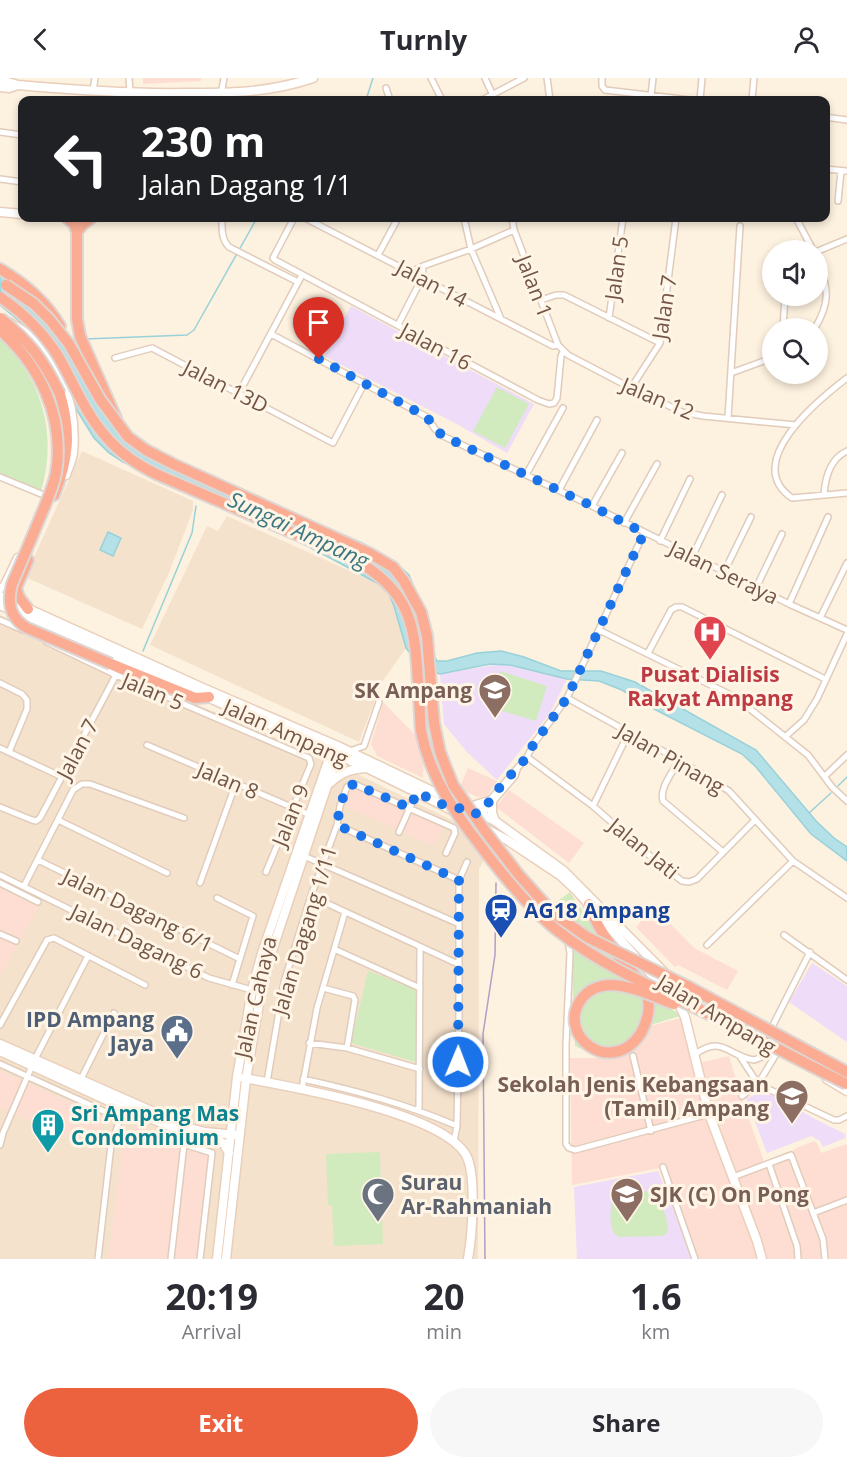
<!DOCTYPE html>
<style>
:root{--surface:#fff;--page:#f7f7f7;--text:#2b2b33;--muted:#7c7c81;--accent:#ed623e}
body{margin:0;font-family:"Open Sans",sans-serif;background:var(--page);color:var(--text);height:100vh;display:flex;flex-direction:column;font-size:22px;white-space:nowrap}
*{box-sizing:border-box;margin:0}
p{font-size:20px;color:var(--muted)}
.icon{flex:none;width:33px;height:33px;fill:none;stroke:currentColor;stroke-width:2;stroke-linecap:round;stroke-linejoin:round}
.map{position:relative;height:1181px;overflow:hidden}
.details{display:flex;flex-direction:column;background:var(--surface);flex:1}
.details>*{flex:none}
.guide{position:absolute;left:18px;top:18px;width:812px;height:126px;border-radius:12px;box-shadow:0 3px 9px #0003;background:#202124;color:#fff;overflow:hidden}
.fabs{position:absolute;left:762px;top:162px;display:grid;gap:12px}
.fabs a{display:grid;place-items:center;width:66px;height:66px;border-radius:50%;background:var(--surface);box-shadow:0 3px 9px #0003;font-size:30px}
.pin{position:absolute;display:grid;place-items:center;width:51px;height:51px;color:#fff;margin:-62px -26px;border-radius:50% 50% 50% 0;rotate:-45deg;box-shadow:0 0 6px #0007}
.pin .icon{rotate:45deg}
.me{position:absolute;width:66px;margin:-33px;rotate:1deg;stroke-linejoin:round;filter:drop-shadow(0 0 4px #0008)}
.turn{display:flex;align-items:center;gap:21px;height:126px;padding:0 24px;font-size:27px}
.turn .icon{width:78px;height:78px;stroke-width:2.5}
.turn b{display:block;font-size:42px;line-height:51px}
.eta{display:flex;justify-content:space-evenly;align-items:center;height:102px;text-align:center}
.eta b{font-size:36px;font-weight:700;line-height:42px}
.action{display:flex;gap:12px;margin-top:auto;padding:12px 24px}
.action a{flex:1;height:69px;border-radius:36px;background:var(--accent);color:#fff;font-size:24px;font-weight:700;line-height:69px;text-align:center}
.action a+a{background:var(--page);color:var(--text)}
header{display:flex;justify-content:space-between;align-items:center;height:78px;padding:0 24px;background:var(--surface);font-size:27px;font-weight:700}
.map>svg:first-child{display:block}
</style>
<header><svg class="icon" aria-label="back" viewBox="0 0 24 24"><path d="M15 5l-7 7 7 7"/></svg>Turnly<svg class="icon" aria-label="person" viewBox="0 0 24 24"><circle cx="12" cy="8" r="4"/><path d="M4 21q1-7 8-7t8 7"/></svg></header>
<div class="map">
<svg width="847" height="1181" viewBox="0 0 847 1181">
<rect width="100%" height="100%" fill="#fdf1df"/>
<path fill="#f5e2cd" d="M82,373L193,423V432L168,497L142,551L25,499Z
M227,438L377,505L388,514L394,528L406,570L382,604L359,664L150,567L207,448L218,453Z
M0,537L118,594L314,675L495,763L479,791L478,1181H0Z"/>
<path fill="#feded2" d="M143,0H201V3L143,6Z
M383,624L424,666L423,700L377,678L371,666Z
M468,690L497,703L487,718L478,719L459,711Z
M354,708L443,746L434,768L342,727L348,710Z
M509,712L584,765L569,785L496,729Z
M0,801L43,822L0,897Z
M654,829L694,870L738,893L727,912L678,887L675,889L636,849Z
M688,938L698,985L729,978L741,1019L795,1170L796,1181H695L660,1090L572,1107L570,980H601L626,975L640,967L650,948Z
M0,993L105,1040L92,1069L0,1030Z
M136,1047L211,1076L198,1181H108L125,1055Z
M814,1063L817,1065L821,1075L846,1066L847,1068V1181H799L771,1086L793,1076L794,1071Z"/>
<path fill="#eedcf9" d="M351,228L534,326L507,375L455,345L324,278Z
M501,586L567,601L550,635L497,702L467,674L444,646L440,596Z
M812,885L847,908V964L789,924Z
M758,1009L815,1041L845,1056V1060L823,1069L820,1063L811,1058L767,1075L746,1020L753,1018Z
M658,1093L694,1181H577L574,1109Z"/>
<path fill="#d1ebbe" d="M0,261C42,300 58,357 41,413L0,395Z
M497,309L529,326L505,370L473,353Z
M500,593L547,608L536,643L489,629Z
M570,814L612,878L680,938L650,947L636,967L606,977L591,975L575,968L571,856L544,833Z
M368,893L417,912L416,984L351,965Z
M380,1074L383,1166L334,1168L332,1127H328L326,1076Z
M635,1110C655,1112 671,1137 667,1155L662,1158L619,1159C607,1152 611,1133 612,1121L617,1115Z"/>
<path fill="#b3e1e7" stroke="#99d1d9" stroke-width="1.5" d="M0,196L40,223L111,341L167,380L362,465L394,483L409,497L413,507L421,525L433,576L437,583H447L477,575L501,573L524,579L561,593H601L635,604L756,672L817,744L834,760L847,769V783L811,756L756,689L742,676L654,631L622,612L599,603L567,601L510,587L490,586L440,596L421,590L406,570L394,528L388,514L377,505L212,417L123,384L109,375L94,360L76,331L58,288L42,262L0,227Z
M108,454L121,460L113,478L100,472Z"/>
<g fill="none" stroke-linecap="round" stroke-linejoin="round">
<path stroke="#99d1d9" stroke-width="1.5" d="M366,22L373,0
M85,261L187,257L194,252L257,140
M143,573L192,455L196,428
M838,708L847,699
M809,735L831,715"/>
<g stroke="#e1ccbb" stroke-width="8">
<path id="street" d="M129,0L130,14
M431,0L442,22
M485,0L495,22
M547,0L550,22
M602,0V8L605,12L690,22
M386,10L390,22
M93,13L95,0
M651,18L653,0
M220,22L224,0
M482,22L524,0
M700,22L702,0
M752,22L754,0
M825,39L847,42
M0,54L22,57
M825,91L847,93
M0,101L22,104
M838,123L841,93
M222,140C222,150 221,161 229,169L298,204
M294,140L273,180L275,182L538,322L549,326L554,325L557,320L561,278L563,274
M305,140L553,268L558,267
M464,140L471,171L501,241
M512,140L514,152L558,267L568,277L631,310L682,334L703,338L796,347
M796,140L813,172
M818,173L847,161
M378,177L398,140H400
M411,194L423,188L471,171L514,152
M541,222L556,217H564L660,265
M609,240L623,140
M398,247L422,200L423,188
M783,250L785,218
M815,250C830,225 829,211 818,184
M271,256L427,339L435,351L443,358L592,428L789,526L847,552
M115,280L152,270L333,365L365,304
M731,295L772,280
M847,300C818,322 741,385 792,420L847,415
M631,310L660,265L676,140
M239,315L302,197
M728,340L740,148
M526,397L563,330
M0,399L46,418
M559,412L597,342
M824,417C825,400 830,381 847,373
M592,428L622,375
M624,445L657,386
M660,463L690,401
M692,479L722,417
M724,494L751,439
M756,510L782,456
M789,526L828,439
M820,540L847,485
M0,542L23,552
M599,552L735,619L808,677L832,709L847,723
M47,564L116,597L309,680L311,686L266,794
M648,575L671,532L676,529H682L825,601
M0,605L22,616L27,622V631L9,674
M567,620L679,682L729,713L793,783L847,820
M786,658L804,642L817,621L847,556
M147,667L310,737
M0,670L62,699
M350,673L364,668L379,624
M527,679L593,728L656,783L682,803L689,804L697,801L755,742
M679,682C673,694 659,710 663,723L723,774
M825,698L847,677
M593,728L629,654
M0,729L32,742L36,743L40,740L116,597
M481,735L482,731L527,679L533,667L567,620L644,455
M481,735L485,733L515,698L517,692
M58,742L167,795
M337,747L459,802
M399,754L417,714
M304,778L457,845
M38,782L240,881
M0,797L209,900L252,912
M0,805L38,824
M200,805L236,705
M24,808L73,712L82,706H90L184,740
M311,818L458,886
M217,820L253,838L232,907
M0,856L16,863
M784,857L847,902
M568,863L570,875L566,967V1066L569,1070L575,1072L709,1036
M707,867L793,783
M334,871L420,910
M323,910L353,918L355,922L347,970
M0,947L47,862L54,860L145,907
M770,953L810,874
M309,965L347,970L420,991
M694,977C723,956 727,978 754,982L778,973
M739,977L758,1006L834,1042H839L847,1038
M633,978L651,1053
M0,986L110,1036
M303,1001C357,1013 406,1026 457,1048
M80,1003L114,935
M267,1004L284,904L311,818L337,747L340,728L347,709L354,706L454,750L455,755L446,775
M302,1011L317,930L345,834
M742,1018L758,1006L778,973
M419,1032L420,869
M454,1063L457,1048L459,934V802L467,784
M184,1066L212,1075L200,1181
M0,1067L3,1055L35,981L88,878
M769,1086L797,1168L798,1181
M663,1089L695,1181
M733,1099L791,1077L823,1161L825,1181
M813,1135L847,1122
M98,1181L111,1067L125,1027
M171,1181L184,1066L187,1055"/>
</g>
<g stroke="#e9cfbb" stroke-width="11">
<path id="secondary" d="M0,2L18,7C74,12 129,16 185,15C230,15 269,15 313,0
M0,9L9,10L18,7
M0,134L22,136
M8,244C56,267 78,324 73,375C72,383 68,390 66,397
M0,510L4,509L18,480
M0,518L205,611L340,669L495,743L564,793L664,894
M0,527L367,690L440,726L507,762L561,798L577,813L658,904L674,916
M330,705C341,694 351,691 367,690
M492,725V735L495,743
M469,729L489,723
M676,920L685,939L709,1036L757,1163L762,1181
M0,966L190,1050L205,1054L236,1057
M0,973L124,1030L187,1055L206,1059
M244,1000C292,1009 441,1034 466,1077C477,1097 472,1158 468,1181
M827,1001L847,1013
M215,1061L223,1065L229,1075
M217,1181L237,999L252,912L262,875L333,669
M226,1181L246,1001L261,914L272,873L339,672"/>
</g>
<g stroke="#ded6d3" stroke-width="14">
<path id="highway" d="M67,140L74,146L77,154V241L80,258L116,340
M77,154L82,147L91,140
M0,191C24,205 46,224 60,248
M54,417C69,381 71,353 60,316
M28,482L16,510L19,519L28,531
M111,586L195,620L209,619
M589,826C595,845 609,866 622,882C643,908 659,920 641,955"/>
</g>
<use href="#street" stroke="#fff" stroke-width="5"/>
<use href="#secondary" stroke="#fff" stroke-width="8"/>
<use href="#highway" stroke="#fbac93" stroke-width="10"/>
<path stroke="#b39ec6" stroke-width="1.5" d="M485,1181L483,956L495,877L496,805"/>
<g stroke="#ded6d3" stroke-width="14" stroke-linecap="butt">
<path id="highway-bridge" d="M6,207L34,226L50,242L69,266L100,321L128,359L146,372L173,386L369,475L393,489L404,503L421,534L427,558L434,645L440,674L453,707L485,753L519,797L553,835L587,859L687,908L847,994
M0,219C23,235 43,254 58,278C74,306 86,337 108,361C122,377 138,387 156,396L351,480C417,514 415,555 419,621C420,632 420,643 421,653C428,690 448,725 470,754C494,786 527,829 558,853C605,890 664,914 717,940C761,961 803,985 847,1006
M0,240C30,264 43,281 60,316
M0,252C40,288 65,339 56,395C53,411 45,427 39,442C30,464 21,485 12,506C7,525 10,540 27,550L111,586
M641,955C611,1001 553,956 583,919C590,911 601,907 612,907C633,908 655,919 674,926"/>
</g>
<use href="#highway-bridge" stroke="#fbac93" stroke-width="10"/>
</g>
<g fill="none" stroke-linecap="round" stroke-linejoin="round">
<path stroke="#1a73e8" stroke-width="10" stroke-dasharray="0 18" d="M319,281L427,339L435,351L443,358L592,428L644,455L567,620L533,667L527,679L500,709L481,735L471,736L455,728L440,726L417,714L410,730L354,706L347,709L340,728L337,747L459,802L458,984"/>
</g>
<defs>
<g id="hospital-pin" transform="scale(1.725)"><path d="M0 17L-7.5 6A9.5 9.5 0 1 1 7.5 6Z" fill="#e0444e" stroke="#fff5e6"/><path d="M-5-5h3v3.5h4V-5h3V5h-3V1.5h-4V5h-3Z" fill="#fff"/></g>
<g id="school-pin" transform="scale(1.725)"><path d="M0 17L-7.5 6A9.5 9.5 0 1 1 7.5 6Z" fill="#8d6e63" stroke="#fff5e6"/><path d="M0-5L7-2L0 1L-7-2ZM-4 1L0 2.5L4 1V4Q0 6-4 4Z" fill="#fff"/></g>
<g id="station-pin" transform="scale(1.725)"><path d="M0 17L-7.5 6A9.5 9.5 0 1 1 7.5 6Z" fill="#1a4fb4" stroke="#fff5e6"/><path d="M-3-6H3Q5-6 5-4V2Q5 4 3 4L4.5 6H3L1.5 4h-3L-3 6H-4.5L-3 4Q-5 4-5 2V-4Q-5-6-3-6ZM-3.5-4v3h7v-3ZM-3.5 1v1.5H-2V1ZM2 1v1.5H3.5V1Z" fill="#fff"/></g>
<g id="civic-pin" transform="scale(1.725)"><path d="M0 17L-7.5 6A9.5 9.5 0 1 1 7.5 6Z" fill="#5c6f8a" stroke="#fff5e6"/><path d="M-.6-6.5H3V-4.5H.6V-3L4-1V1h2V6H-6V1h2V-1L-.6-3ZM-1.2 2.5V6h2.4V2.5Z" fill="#fff"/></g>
<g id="building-pin" transform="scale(1.725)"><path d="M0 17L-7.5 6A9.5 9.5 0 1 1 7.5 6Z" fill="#0f9aa8" stroke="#fff5e6"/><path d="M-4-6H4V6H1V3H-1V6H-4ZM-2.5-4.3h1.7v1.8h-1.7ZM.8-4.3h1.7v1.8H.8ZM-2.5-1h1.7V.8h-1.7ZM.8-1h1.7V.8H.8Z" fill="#fff"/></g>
<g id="mosque-pin" transform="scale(1.725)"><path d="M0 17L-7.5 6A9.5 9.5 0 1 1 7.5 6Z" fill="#6b7280" stroke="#fff5e6"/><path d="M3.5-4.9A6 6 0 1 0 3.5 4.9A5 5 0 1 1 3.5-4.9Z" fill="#fff"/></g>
</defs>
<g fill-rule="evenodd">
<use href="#hospital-pin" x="710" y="554"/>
<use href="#school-pin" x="495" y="612"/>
<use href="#station-pin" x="501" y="832"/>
<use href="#civic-pin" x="177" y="953"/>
<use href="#school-pin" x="792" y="1018"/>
<use href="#building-pin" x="48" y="1047"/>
<use href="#mosque-pin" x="378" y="1116"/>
<use href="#school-pin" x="627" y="1116"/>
</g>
<g text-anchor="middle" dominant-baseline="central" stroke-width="6" stroke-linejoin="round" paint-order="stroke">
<g font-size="21" fill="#745646" stroke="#fff5e6">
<text transform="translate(616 190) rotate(-82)">Jalan 5</text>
<text transform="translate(432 205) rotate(28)">Jalan 14</text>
<text transform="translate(535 208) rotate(69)">Jalan 1</text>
<text transform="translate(664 229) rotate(-81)">Jalan 7</text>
<text transform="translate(436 268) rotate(28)">Jalan 16</text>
<text transform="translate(226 308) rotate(27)">Jalan 13D</text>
<text transform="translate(658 320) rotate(23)">Jalan 12</text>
<text transform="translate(724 494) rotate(26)">Jalan Seraya</text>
<text transform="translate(153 613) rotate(23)">Jalan 5</text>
<text transform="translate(286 654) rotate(24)">Jalan Ampang</text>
<text transform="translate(77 671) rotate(-62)">Jalan 7</text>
<text transform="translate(671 680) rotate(30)">Jalan Pinang</text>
<text transform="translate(228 702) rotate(23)">Jalan 8</text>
<text transform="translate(290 737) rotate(-68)">Jalan 9</text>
<text transform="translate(644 770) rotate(39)">Jalan Jati</text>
<text transform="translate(138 832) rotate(26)">Jalan Dagang 6/1</text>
<text transform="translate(304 852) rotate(-73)">Jalan Dagang 1/11</text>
<text transform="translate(137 863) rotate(26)">Jalan Dagang 6</text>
<text transform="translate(255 919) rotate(-77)">Jalan Cahaya</text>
<text transform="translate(717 936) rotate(31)">Jalan Ampang</text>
</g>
<g font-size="21" font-weight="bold" fill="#be3a42" stroke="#fff5e6">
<text x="710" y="596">Pusat Dialisis<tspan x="710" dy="24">Rakyat Ampang</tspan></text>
</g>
<g font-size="21" font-weight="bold" fill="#785e54" stroke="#fff5e6" text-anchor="end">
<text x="472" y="612">SK Ampang</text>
<text x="769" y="1006">Sekolah Jenis Kebangsaan<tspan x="769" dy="24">(Tamil) Ampang</tspan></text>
<text x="650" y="1116" text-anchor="start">SJK (C) On Pong</text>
</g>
<g font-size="21" font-weight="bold" fill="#164399" stroke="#fff5e6" text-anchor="start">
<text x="524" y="832">AG18 Ampang</text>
</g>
<g font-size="21" font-weight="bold" fill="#4e5e75" stroke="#fff5e6" text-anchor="end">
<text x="154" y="941">IPD Ampang<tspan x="154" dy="24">Jaya</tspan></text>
</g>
<g font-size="21" font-weight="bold" fill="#0d838f" stroke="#fff5e6" text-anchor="start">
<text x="71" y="1035">Sri Ampang Mas<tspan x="71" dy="24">Condominium</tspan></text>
</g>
<g font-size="21" font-weight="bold" fill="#5b616d" stroke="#fff5e6" text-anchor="start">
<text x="401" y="1104">Surau<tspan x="401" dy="24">Ar-Rahmaniah</tspan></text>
</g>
<g font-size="22" font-style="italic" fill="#3c7882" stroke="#fff5e6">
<text transform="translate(299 451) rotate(25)">Sungai Ampang</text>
</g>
</g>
</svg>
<div class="fabs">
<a><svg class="icon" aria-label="sound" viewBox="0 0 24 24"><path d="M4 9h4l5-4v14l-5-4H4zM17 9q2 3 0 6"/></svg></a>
<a><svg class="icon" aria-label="search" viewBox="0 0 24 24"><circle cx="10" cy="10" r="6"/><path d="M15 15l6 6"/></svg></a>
</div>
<div class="pin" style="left:319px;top:281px;background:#d93025"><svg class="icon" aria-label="arrive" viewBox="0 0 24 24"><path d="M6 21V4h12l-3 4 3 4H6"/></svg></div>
<svg class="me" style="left:458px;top:984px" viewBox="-20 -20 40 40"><circle r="17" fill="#1a73e8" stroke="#fff" stroke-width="3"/><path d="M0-11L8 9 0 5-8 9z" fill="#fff"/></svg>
<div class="guide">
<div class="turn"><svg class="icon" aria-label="left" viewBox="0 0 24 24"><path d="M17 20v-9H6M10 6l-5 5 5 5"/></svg><div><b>230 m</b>Jalan Dagang 1/1</div></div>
</div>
</div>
<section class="details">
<div class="eta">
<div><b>20:19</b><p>Arrival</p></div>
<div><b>20</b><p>min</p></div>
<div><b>1.6</b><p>km</p></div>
</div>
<div class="action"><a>Exit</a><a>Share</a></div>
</section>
